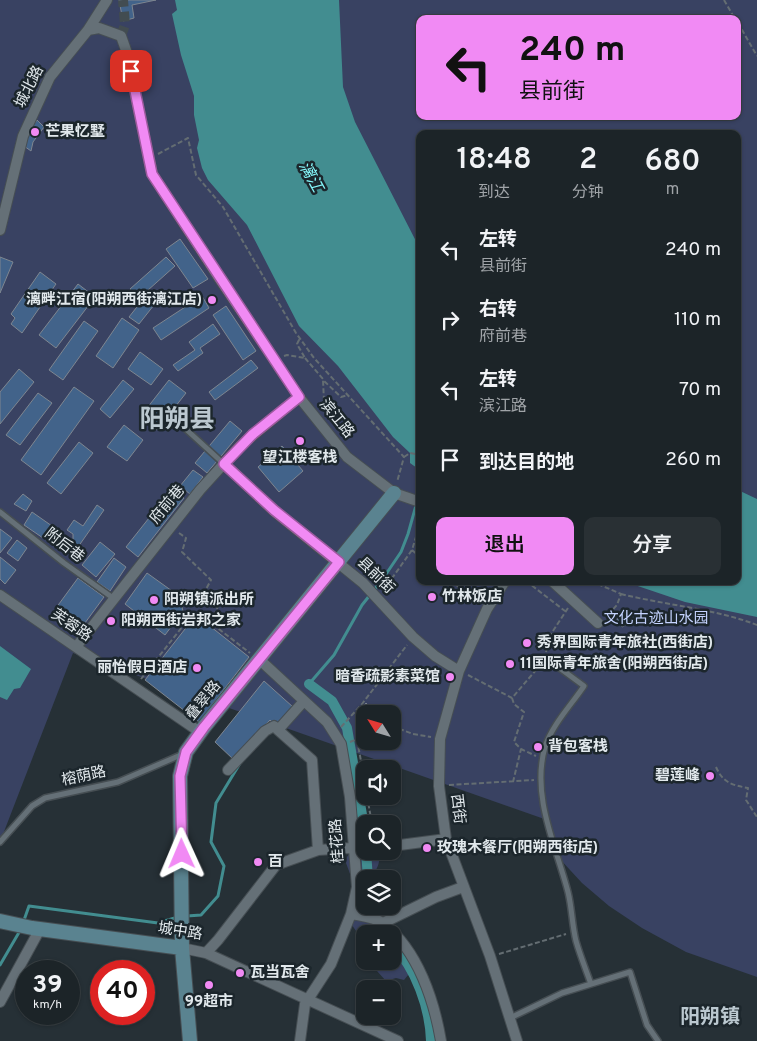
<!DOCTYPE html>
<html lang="zh">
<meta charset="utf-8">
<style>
:root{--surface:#1c2428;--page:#293034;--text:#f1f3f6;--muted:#a0a4a8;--line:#3a4145;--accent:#f18af4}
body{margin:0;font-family:Overpass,"Noto Sans SC",sans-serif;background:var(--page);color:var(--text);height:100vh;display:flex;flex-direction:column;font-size:19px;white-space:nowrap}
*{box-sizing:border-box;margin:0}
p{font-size:16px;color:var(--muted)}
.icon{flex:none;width:28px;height:28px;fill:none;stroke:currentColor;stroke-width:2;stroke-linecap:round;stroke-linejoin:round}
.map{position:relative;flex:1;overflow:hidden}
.sheet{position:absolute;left:416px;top:130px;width:325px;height:455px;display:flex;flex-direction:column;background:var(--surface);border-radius:10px;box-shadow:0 1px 4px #0004,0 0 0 1px var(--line)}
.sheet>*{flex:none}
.top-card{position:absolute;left:416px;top:15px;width:325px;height:105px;border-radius:10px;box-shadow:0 1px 4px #0004,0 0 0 1px var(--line);background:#f18af4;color:#111;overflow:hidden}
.needle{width:32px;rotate:307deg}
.tools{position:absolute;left:356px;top:705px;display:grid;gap:10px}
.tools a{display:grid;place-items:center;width:45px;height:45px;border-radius:10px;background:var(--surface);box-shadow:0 1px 4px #0004,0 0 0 1px var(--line);font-size:25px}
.speed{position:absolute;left:15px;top:960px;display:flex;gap:10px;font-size:25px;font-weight:700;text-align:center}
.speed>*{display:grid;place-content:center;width:65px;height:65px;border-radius:50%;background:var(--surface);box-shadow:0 1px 4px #0004,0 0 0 1px var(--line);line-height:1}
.speed small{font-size:12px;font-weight:400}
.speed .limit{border:8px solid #d22;background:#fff;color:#111}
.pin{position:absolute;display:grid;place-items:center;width:42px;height:42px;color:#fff;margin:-21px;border-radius:10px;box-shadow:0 2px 8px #0006}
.me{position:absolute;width:55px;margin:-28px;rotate:359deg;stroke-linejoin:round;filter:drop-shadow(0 0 4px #0008)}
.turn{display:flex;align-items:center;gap:18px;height:105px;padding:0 20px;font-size:22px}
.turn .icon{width:65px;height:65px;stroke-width:2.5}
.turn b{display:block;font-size:35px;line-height:42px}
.eta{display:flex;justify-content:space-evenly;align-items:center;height:85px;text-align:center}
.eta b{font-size:30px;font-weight:600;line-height:35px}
.button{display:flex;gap:10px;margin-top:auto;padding:10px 20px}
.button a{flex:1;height:58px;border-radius:10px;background:var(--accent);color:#111;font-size:20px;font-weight:600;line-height:58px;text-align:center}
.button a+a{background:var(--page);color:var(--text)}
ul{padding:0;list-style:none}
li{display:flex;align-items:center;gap:15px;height:70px;padding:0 20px}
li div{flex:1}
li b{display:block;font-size:19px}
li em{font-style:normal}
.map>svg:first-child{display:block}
</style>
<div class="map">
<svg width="757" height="1041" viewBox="0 0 757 1041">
<rect width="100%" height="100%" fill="#263036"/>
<path fill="#394262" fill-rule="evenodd" d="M0,0H757V977L686,952L642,928L609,906L582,883L559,858L550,821L73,653L0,842ZM420,19H738V116H420ZM420,134H738V581H420ZM365,714H392V741H365Z
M348,758L365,826V851H378C382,863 376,868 372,879H365V906H375L374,915L387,934H365V951L361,945L360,937L352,925V879L346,863L347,857L357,843Z
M393,940L413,969L404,980L396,978L386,981L377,971L375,961H392Z"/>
<path fill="#428d90" d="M175,0H339L343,87L355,122L420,249V467L417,468L410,463V453L393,437L338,366L299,326L247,225L208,180L202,168L197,148L199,140L194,115V96L181,55L172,14L177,10Z
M738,490L757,499V617L685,602L623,581H738Z
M0,646L31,669L20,688L14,689L7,700L0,697Z"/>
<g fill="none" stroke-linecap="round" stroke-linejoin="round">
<path stroke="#428d90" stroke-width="3" d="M309,684L334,655L362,605L382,580L401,552L408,534L420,491
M187,916L201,915L218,896L224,866L211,842L216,803L239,765
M23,923L29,906L158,923L178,917
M0,965L21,929"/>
<path stroke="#428d90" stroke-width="10" d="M309,684L332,701L347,728L365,832
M366,851L368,879
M378,930L382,934
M392,944C416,968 430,1008 431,1041"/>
</g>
<path fill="#42638a" stroke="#7e8690" d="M119,0H156L132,5L134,18L123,21Z
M37,120L44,127L33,142L31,151L24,146L25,137Z
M180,239L208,279L193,288L166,249Z
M0,257L13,262L0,293Z
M166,257L175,266L138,299L130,289Z
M40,272L56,284L22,333L11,324L15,318L11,314Z
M78,284L95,297L56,348L39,335Z
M202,296L209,308L161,340L153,328Z
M144,298L154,305L139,324L129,317Z
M226,306L256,351L243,360L213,315Z
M122,318L139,330L113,368L96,356Z
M84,321L98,331L63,380L49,370Z
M213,324L220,334L200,348L203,353L178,371L173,365L195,350L189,342Z
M140,352L163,369L151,385L128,369Z
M251,360L258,368L215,400L209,392Z
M19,369L34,382L0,424V392Z
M123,380L134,389L110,418L100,409Z
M169,380L186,393L157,430L140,417Z
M74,387L94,401L41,475L21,460Z
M38,393L52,403L20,445L6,435Z
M230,421L242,431L207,473L195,463Z
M124,425L143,440L127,461L107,447Z
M79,442L93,453L61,494L47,483Z
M282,446L303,471L279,492L258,467Z
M193,470L203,477L190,494L180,486Z
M172,489L184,498L138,557L126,547Z
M23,494L32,501L26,511L14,504Z
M97,505L104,510L78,547L73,543V534L67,530L74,520L83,526Z
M32,512L52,526L43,538L24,525Z
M0,529L12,538L0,553Z
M17,540L27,548L18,561L7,553Z
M100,542L115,554L96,577L82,565Z
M0,557L16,570L5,584L0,579Z
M114,558L126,567L110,591L97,582Z
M147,573L179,596L183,611L165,635L125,604Z
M78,578L104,597L82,627L56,608Z
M626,614L631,622L622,627L617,619Z
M196,615L249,657L199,722L145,680Z
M264,681L293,707L276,726L270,720L234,760L215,742Z
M366,703L372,709L365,714L364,718L358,713Z"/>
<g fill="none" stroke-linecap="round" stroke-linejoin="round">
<path stroke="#424c51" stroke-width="10" stroke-dasharray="10 5" stroke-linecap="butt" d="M121,36L125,25L123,0"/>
<g stroke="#464e53" stroke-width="8">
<path id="lane" d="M177,421L224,464
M0,512L64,563L113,598
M546,658L584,686C572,704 552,725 545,747C531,796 556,846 568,892C572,908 572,925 576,941C580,955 586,970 591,984
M0,842L32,806L45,798L118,782L183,754
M510,1018L562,993L630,972L647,1025L658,1041"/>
</g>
<g stroke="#464e53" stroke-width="12">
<path id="street" d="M88,30L99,28L121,36L127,53L152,174L219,278L299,397L347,457L394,493L420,502
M0,230L23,136L50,77L88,30L107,0
M224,464L274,511L363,583L413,637L435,656L459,671
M505,581L487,609L459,671L440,739L439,786L446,839L490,956L517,1041
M552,581L598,623
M0,595L200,732L204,727
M76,647L200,490L240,446L299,397
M260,660L327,722L341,744L350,797L357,887L351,914L331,964L305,1004L300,1041
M278,730L312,760L318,850
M228,770L265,731L274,726L278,730L304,701
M392,846L446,839
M351,914C361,916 375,917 384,924C418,951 434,1000 441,1041
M383,923L436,897L463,887
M182,948L206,953L398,1041
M206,953L218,940L276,865L318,850L365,847
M0,1002L40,929"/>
</g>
<g stroke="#464e53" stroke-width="16">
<path id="secondary" d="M0,921L32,928L182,948
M190,1041L182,948L180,776L186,752L204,727L394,493"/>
</g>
<path stroke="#646d72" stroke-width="2" stroke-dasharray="5 2.5" stroke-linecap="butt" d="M724,0L735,19
M738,23L757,56
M158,154L188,138L196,175L223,207L296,333L314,358L404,457L397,482
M284,356L287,355L305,358L297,344L300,338
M305,358L323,379
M318,405L324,401L323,380L341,397L348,395
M404,457L410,453L420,455
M179,533L186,538L182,552L211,580L205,591L220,601L211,623L250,653
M412,550L420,557
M451,581L479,603
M526,581L565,611
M591,581L621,594L617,605L606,617
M383,591L412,550L420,524
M621,594C665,605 716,609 757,625
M546,652L549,637L568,608
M468,675L512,698L542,663
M141,679L194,612L211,623
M512,698L514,704L524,712L514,742L521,749L536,756
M392,726L413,734L431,737
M341,727L362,704L407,645
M357,740L365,782
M350,742L365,736
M716,767C723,783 732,785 748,788L746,800L757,817
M513,782L521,749
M449,785L534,780
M367,796L372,824
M499,954L566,934"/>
<use href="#lane" stroke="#657077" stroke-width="5"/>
<use href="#street" stroke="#657077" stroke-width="10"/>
<use href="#secondary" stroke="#5a8390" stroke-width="14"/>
</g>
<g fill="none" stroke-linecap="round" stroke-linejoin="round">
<g stroke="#9d5a9f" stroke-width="12">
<path id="route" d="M131,71L152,174L299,397L253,434L224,464L274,510L339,562L204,727L186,752L180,776L182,854"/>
</g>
<use href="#route" stroke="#f18af4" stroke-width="9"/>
</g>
<g fill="#f18af4" stroke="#1c262c" stroke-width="2">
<circle cx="35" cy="132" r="5"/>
<circle cx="212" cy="300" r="5"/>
<circle cx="300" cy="441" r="5"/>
<circle cx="432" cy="597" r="5"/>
<circle cx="154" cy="600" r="5"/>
<circle cx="111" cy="621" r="5"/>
<circle cx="527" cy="643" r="5"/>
<circle cx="510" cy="664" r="5"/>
<circle cx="197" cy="668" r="5"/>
<circle cx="450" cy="677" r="5"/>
<circle cx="538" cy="747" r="5"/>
<circle cx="710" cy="776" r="5"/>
<circle cx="427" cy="848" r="5"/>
<circle cx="258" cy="862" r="5"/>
<circle cx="240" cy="973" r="5"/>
<circle cx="209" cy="985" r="5"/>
</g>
<g text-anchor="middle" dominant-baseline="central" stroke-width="5" stroke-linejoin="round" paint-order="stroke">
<g font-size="15" fill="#e1e8ec" stroke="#1c262c">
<text transform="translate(30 87) rotate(-63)">城北路</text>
<text transform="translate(336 419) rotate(51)">滨江路</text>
<text transform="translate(168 505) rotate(-50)">府前巷</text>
<text transform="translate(64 546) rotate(38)">附后巷</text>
<text transform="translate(375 576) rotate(44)">县前街</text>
<text transform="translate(71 626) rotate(34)">芙蓉路</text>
<text transform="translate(204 701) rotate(-51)">叠翠路</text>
<text transform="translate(84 777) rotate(-12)">榕荫路</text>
<text transform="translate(457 809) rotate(83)">西街</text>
<text transform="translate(338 841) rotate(-94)">桂花路</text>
<text transform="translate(180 932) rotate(9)">城中路</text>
</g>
<g font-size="15" font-weight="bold" fill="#e1e8ec" stroke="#1c262c" text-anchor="start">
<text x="45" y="132">芒果·忆墅</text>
<text x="202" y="300" text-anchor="end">漓畔江宿(阳朔西街漓江店)</text>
<text x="300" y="458" text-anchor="middle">望江楼客栈</text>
<text x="442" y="597">竹林饭店</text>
<text x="164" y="600">阳朔镇派出所</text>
<text x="121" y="621">阳朔西街岩邦之家</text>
<text x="537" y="643">秀界国际青年旅社(西街店)</text>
<text x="520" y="664">11国际青年旅舍(阳朔西街店)</text>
<text x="187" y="668" text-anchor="end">丽怡假日酒店</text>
<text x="440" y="677" text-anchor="end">暗香疏影素菜馆</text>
<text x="548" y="747">背包客栈</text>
<text x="700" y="776" text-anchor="end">碧莲峰</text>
<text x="437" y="848">玫瑰木餐厅(阳朔西街店)</text>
<text x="268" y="862">百</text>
<text x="250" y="973">瓦当瓦舍</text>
<text x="209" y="1002" text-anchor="middle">99超市</text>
</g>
<g font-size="15" fill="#c5d3ff" stroke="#1c262c">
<text x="656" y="619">文化古迹山水园</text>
</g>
<g font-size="16" font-style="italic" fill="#86f8fc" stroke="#1c262c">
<text transform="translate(310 177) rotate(61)">漓江</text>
</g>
<g font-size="20" font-weight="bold" fill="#bbc8d0" stroke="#1c262c">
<text x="710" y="1018">阳朔镇</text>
</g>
<g font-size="25" font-weight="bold" fill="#bbc8d0" stroke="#1c262c">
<text x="177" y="421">阳朔县</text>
</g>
</g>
</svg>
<div class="tools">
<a><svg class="needle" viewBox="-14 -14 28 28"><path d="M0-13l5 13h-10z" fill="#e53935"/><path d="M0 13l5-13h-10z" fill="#a0a4a8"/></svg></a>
<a><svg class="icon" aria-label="sound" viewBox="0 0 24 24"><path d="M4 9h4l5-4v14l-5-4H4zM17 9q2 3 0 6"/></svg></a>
<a><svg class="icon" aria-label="search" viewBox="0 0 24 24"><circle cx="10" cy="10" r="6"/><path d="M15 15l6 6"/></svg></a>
<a><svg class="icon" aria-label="layers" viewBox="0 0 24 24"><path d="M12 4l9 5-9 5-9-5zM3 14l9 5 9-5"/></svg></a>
<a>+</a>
<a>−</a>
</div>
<div class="speed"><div>39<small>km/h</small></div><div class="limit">40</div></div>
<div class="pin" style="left:131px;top:71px;background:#d93025"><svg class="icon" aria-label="arrive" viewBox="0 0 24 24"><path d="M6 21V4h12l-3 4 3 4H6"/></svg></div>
<svg class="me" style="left:182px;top:854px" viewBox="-20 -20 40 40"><path d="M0-17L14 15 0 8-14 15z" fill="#f18af4" stroke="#fff" stroke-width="4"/></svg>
<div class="top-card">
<div class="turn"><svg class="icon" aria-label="left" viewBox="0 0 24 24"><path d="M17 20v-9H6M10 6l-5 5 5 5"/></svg><div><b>240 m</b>县前街</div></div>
</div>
<section class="sheet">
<div class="eta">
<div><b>18:48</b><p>到达</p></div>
<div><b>2</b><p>分钟</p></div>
<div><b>680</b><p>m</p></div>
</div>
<ul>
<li><svg class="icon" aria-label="left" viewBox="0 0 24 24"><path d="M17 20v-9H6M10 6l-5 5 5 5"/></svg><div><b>左转</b><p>县前街</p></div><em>240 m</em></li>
<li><svg class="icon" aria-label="right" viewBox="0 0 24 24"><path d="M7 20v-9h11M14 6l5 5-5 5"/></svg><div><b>右转</b><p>府前巷</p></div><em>110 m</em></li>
<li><svg class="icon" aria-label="left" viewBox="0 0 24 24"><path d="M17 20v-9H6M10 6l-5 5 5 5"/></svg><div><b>左转</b><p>滨江路</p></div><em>70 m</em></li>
<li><svg class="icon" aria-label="arrive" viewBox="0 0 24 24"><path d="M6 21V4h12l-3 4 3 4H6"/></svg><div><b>到达目的地</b></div><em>260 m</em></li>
</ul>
<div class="button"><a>退出</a><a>分享</a></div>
</section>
</div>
